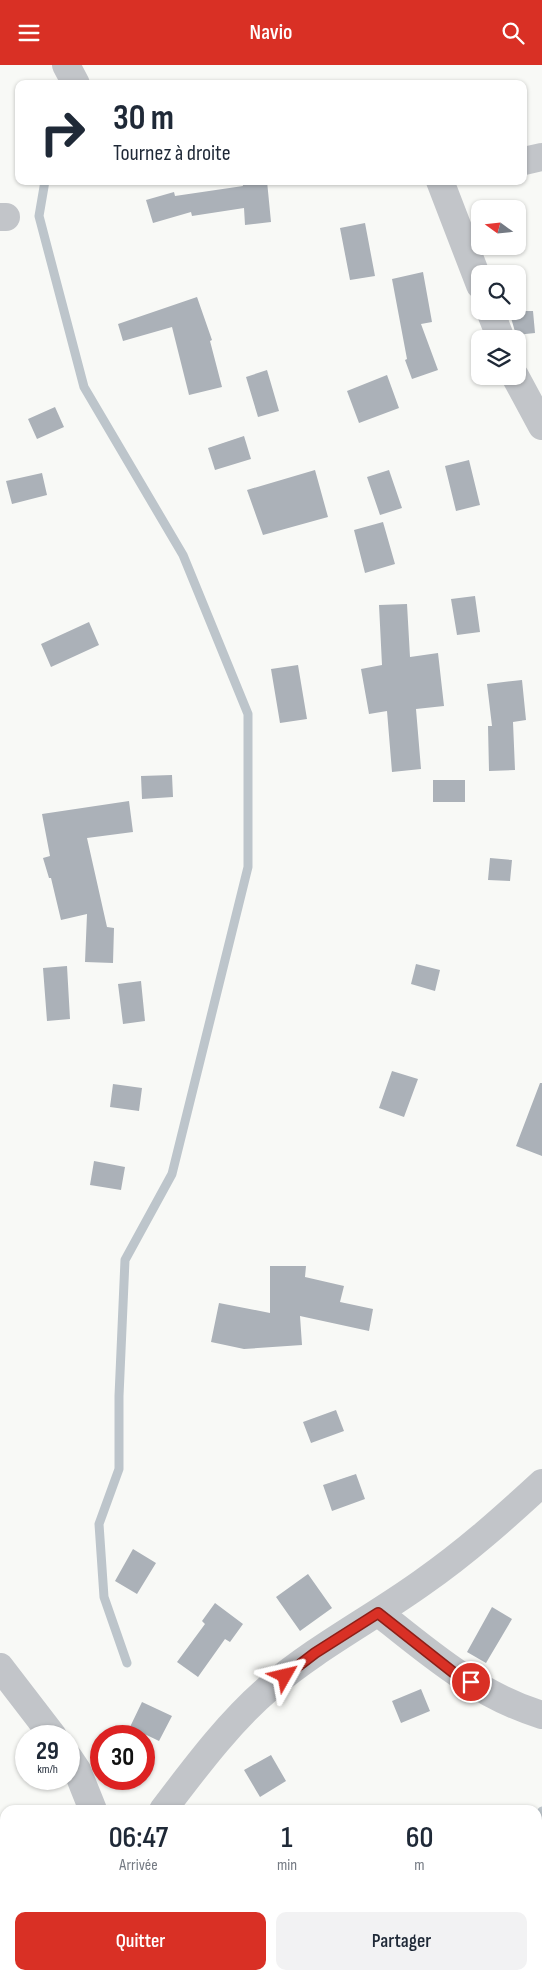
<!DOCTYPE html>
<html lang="fr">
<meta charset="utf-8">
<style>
:root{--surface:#fff;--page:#f2f2f3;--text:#1f2937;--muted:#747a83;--accent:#d93025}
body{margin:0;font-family:"Sofia Sans Condensed",sans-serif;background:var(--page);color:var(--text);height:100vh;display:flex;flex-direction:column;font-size:19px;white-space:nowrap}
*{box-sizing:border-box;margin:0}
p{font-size:16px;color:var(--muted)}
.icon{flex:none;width:28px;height:28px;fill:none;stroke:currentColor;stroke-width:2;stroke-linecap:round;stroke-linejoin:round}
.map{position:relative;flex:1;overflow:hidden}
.drawer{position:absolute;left:0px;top:1740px;width:542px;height:175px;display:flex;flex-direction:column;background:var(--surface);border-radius:15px 15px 0 0;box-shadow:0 1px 4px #0004}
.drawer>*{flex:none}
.hud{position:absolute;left:15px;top:15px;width:512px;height:105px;border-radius:10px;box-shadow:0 1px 4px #0004;background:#fff;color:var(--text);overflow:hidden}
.needle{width:32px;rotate:285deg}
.controls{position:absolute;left:471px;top:135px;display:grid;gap:10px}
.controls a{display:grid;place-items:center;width:55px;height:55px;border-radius:10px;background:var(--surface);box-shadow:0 1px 4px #0004;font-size:25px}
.speed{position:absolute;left:15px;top:1660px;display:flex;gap:10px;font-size:25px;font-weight:700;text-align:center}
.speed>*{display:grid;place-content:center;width:65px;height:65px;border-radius:50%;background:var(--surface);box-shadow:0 1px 4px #0004;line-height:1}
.speed small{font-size:12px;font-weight:400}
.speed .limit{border:8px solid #d22;background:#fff;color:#111}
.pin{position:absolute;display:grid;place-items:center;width:42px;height:42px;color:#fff;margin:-21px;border:2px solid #fff;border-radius:50%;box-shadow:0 1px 5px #0007}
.me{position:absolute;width:55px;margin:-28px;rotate:53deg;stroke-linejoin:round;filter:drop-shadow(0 0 4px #0008)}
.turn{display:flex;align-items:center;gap:18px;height:105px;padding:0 15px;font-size:22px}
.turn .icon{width:65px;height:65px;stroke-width:2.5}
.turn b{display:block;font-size:35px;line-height:42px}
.eta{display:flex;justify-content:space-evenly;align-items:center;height:85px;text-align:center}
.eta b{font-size:30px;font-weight:600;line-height:35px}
.action{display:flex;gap:10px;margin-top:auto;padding:10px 15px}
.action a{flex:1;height:58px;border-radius:10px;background:var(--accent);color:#fff;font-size:20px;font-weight:600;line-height:58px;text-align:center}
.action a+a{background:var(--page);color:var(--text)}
header{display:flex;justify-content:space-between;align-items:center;height:65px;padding:0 15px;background:var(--accent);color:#fff;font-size:22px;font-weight:600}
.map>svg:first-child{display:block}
</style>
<header><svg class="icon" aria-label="menu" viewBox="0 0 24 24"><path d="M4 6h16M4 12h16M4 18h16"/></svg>Navio<svg class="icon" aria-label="search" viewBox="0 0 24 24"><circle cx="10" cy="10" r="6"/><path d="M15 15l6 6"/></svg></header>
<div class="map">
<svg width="542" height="1915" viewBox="0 0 542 1915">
<rect width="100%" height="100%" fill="#f8f9f6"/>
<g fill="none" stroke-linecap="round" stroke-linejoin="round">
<path stroke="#bdc5cb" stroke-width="9" d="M45,116L39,151L84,322L183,490L248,649V802L172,1109L125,1195L119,1331V1404L99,1459L104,1532L127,1598
M538,1753L542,1746
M466,1915L468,1910"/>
</g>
<path fill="#abb1b8" d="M242,116H267L271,157L245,160L244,143L192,151L191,147L153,158L146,135L174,127L175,131L243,121Z
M365,158L375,211L350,215L340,163Z
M423,207L432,257L421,259L438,305L412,314L405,295L407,294L392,214Z
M197,232L212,275L210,276L222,322L189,330L172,262L123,276L118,259Z
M509,246H533L535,268L516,270Z
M267,305L279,346L258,352L246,312Z
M387,310L399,343L359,358L347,326Z
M55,342L64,362L37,374L28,354Z
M244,371L251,394L215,405L208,383Z
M469,395L480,440L456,446L445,401Z
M315,405L328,452L263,470L247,425Z
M389,405L402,443L380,450L367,412Z
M42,408L47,430L12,439L6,416Z
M383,457L395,499L365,508L354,465Z
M475,531L480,567L457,570L451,534Z
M407,539L410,592L438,588L444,641L416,644L421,704L392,707L387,646L369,649L361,604L382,600L379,540Z
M89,557L99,580L51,602L41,579Z
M298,600L307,654L280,658L271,604Z
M522,615L526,655L513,657L515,705L489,706L488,661H492L487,619Z
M172,710L173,732L142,734L141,711Z
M433,715H465V737H433Z
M129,736L133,767L87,773L107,862L114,863L113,898L85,897L87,849L61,855L51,813H49L43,793L50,791L42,749Z
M490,793L512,795L510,816L488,815Z
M416,899L440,905L435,926L411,919Z
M67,901L70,954L47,956L43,903Z
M141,916L145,956L123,959L118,919Z
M392,1006L418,1014L404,1052L379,1043Z
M540,1018H542V1091L516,1081Z
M113,1019L142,1023L139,1046L110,1042Z
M94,1096L125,1102L121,1125L90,1120Z
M270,1201H306L305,1212L344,1221L340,1237L373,1244L369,1266L300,1251L302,1280L244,1284L211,1277L219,1238L270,1248Z
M336,1345L344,1366L311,1378L303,1357Z
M356,1409L365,1434L332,1446L323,1420Z
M133,1484L156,1498L137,1529L115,1516Z
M308,1509L332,1543L300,1566L276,1532Z
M215,1538L243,1559L230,1577L225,1574L198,1612L177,1597L205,1559L202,1556Z
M492,1542L512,1554L486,1598L467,1587Z
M421,1624L430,1646L401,1658L392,1636Z
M142,1637L172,1651L159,1676L130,1662Z
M271,1690L286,1716L260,1732L244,1705Z"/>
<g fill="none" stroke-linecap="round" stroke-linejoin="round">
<path stroke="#c2c5c9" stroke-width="28" d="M66,0L76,19
M524,96L542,92
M440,116L480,220
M0,152H6
M490,246L501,274
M515,311L542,361
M379,1548C429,1588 479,1631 542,1650
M0,1602L53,1671
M69,1693L77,1705L93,1745
M163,1745C195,1703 229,1657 270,1622C317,1582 373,1553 423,1517C466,1487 504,1453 542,1418
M392,1910L404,1915
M45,1915L49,1910"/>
</g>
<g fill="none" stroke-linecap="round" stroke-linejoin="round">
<g stroke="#8d1f18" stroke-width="12">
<path id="route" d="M285,1611L315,1588L378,1548L454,1608L471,1617"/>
</g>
<use href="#route" stroke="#d93025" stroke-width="9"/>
</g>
</svg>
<div class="controls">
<a><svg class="needle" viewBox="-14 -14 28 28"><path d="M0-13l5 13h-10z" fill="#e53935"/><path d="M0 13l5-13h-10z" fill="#747a83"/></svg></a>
<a><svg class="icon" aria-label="search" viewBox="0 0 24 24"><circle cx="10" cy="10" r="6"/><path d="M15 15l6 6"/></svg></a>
<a><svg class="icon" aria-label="layers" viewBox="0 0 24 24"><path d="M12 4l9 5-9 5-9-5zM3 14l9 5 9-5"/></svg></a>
</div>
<div class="speed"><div>29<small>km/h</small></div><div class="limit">30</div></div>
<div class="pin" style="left:471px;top:1617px;background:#d93025"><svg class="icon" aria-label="arrive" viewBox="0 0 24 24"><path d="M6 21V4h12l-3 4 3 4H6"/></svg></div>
<svg class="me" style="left:285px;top:1611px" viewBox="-20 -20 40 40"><path d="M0-17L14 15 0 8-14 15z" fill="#d93025" stroke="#fff" stroke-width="4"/></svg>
<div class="hud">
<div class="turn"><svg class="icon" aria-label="right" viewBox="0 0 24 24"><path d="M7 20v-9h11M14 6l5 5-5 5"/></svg><div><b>30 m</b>Tournez à droite</div></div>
</div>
<section class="drawer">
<div class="eta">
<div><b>06:47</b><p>Arrivée</p></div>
<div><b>1</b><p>min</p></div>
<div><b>60</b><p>m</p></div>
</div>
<div class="action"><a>Quitter</a><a>Partager</a></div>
</section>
</div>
